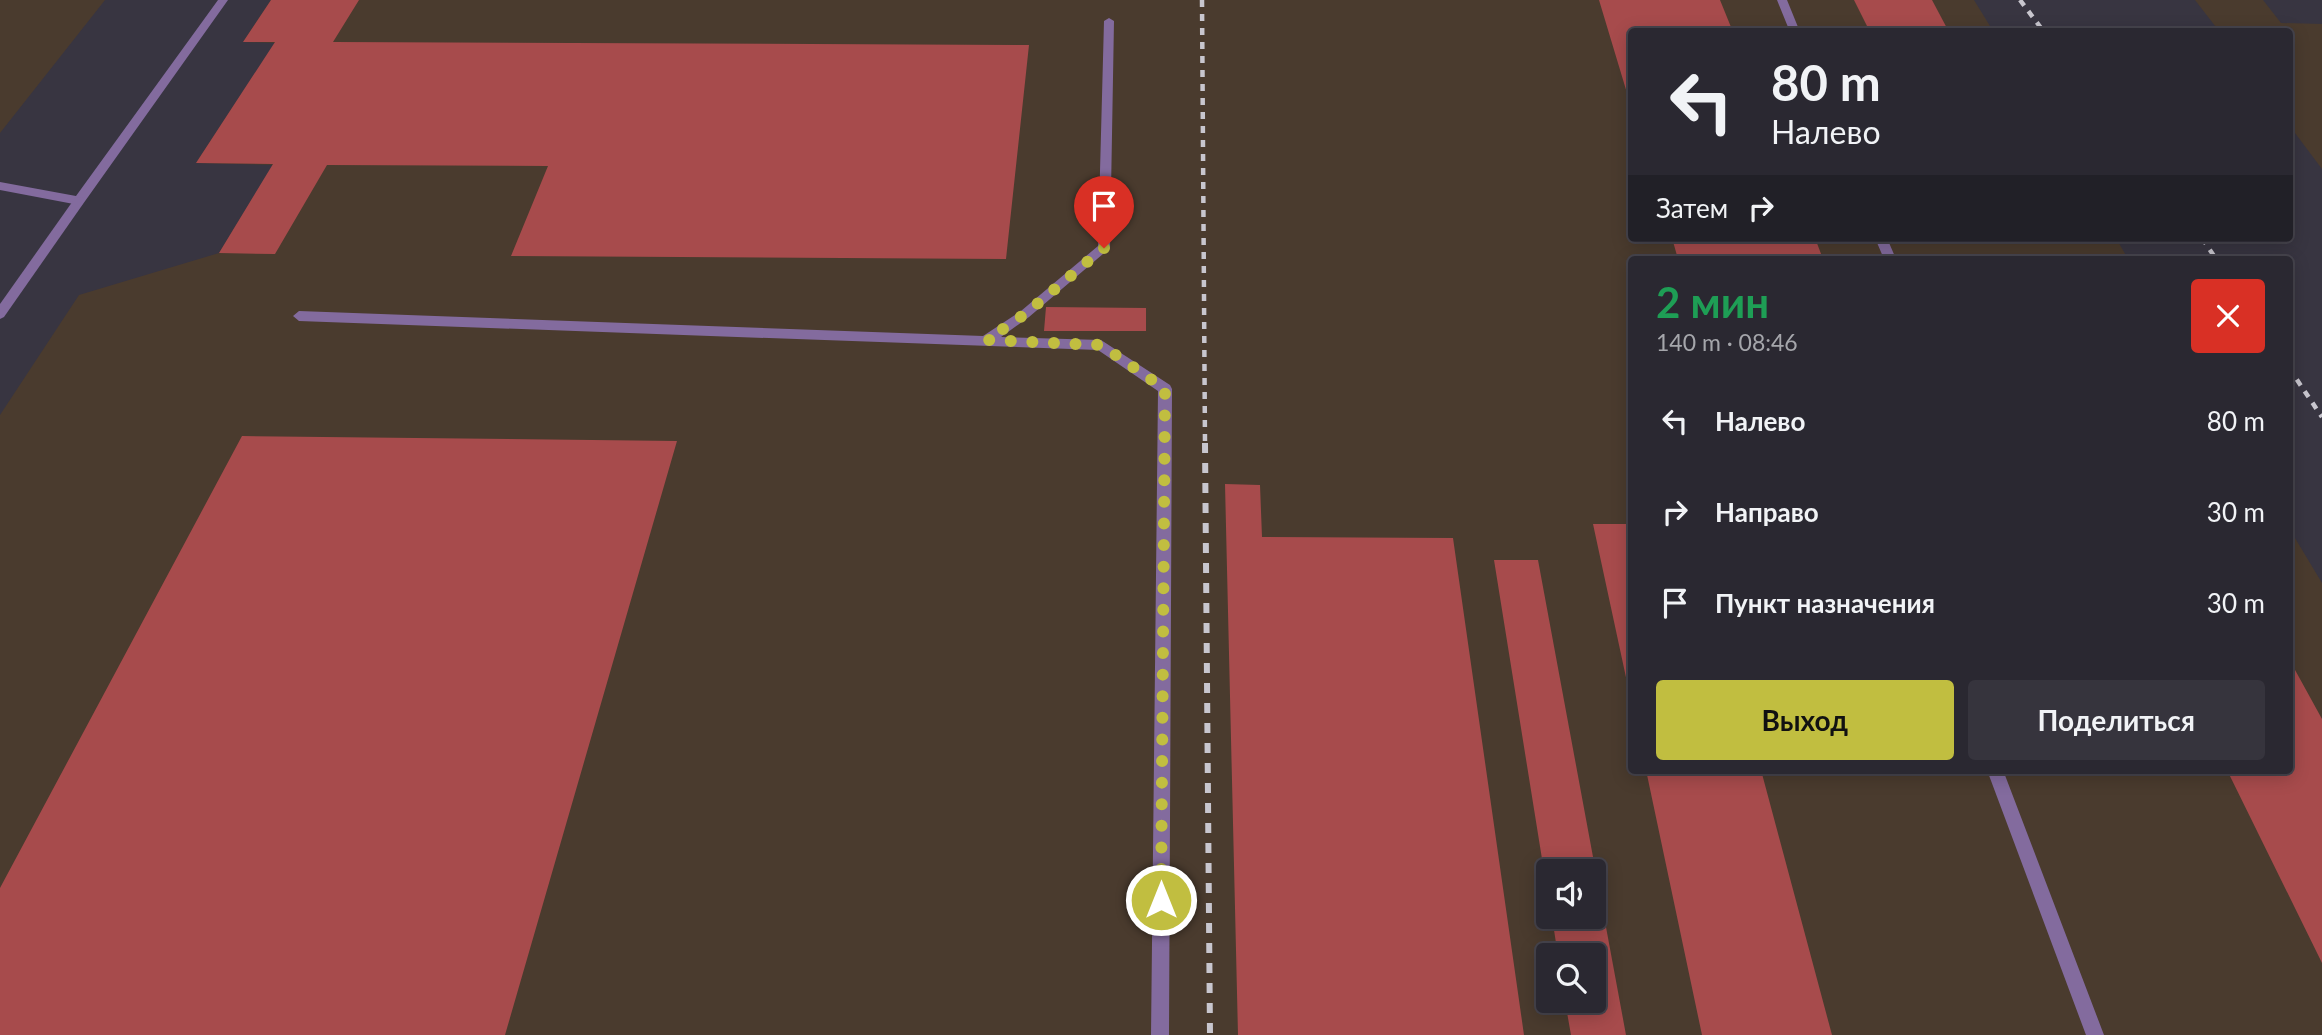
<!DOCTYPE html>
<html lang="ru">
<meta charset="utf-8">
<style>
:root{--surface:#2a2831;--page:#36343d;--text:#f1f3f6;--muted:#a5a6ab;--line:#46444d;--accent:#c1be40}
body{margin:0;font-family:Lato,sans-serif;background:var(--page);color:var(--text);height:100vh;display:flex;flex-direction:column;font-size:26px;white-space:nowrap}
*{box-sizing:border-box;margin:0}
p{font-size:23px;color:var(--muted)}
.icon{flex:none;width:38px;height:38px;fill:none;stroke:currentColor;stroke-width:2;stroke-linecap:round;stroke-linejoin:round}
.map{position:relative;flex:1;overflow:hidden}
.details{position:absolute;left:1628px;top:256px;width:665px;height:518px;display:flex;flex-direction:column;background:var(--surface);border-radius:7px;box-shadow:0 4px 18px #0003,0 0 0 2px var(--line)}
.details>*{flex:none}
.guide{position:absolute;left:1628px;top:28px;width:665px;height:214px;border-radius:7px;box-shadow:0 4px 18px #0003,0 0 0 2px var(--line);background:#2a2831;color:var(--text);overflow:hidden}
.tools{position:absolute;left:1536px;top:859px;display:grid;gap:14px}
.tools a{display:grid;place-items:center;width:70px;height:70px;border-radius:7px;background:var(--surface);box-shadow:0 4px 18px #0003,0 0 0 2px var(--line);font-size:35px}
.pin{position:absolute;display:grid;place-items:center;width:60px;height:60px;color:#fff;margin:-72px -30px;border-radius:50% 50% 50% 0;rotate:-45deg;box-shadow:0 0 7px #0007}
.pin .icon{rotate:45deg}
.me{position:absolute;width:77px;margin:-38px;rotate:0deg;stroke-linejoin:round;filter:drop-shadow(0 0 5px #0008)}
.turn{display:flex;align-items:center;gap:24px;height:147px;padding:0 28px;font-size:32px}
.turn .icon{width:91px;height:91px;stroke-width:2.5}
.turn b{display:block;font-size:49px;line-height:60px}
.then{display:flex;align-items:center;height:66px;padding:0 28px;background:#0003;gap:14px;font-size:26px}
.round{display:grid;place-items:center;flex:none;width:74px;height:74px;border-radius:7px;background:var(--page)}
.overview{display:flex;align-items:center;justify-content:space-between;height:119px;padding:0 28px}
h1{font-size:42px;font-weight:700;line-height:52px;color:#1e9e55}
.primary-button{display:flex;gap:14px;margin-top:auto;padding:14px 28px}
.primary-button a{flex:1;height:80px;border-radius:7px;background:var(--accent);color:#111;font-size:28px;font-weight:700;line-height:80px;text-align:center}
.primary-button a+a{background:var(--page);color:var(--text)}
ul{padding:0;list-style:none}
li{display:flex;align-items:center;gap:21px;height:91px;padding:0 28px}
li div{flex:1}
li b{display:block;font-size:26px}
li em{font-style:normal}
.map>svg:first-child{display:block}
</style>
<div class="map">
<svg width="2322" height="1035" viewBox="0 0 2322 1035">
<rect width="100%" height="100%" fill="#383541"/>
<path fill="#4a3b2e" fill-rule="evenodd" d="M0,0H105L0,133Z
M271,0H1974L1993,31L1631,32V238H2116L2128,259H1631V770H2289V528L2322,583V1035H0V415L79,295L219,253L273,165L196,163L275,43L243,42ZM1549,872H1594V917H1549ZM1549,956H1594V1001H1549Z
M2195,0H2263L2281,23L2322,24V169L2289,125V32L2219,31Z"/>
<path fill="#a74b4c" d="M271,0H359L333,42L1029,45L1006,259L511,256L548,166L327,165L275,254L219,253L273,164L196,163L275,42H243Z
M1599,0H1720L1733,32H1631L1630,103Z
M1854,0H1932L1949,32H1870Z
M1672,238H1815L1823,259H1678Z
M1046,307L1146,308V331H1044Z
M242,436L677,441L505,1035H0V888Z
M1225,484L1260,485L1262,537L1453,538L1524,1035H1238Z
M1593,524H1631V695L1630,696Z
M1494,560H1538L1626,1035H1571L1565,1001H1594V956H1558L1552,917H1594V872H1549L1547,890Z
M2289,659L2322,719V963L2227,770H2289Z
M1646,770H1761L1832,1035H1702Z"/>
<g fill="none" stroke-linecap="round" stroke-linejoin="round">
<path fill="#836b9e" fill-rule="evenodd" d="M218,0H228L83,204L79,205L0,190V182L76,196Z
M1777,0H1787L1800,32H1790Z
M1109,18L1114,21L1110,248L1029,317L1001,337L1101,340L1170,385L1172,389L1169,1035H1151L1158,391L1098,350L299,321L293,316L299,311L983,336L1021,311L1098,246L1104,21Z
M1875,238H1887L1896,259H1884Z
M1987,770H2003L2104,1035H2086Z"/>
<path fill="#836b9e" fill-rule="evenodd" d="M79,197L83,198V204L4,317L0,319V304L75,198Z"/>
<path stroke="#c8c6ce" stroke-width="4.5" stroke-dasharray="7 7" stroke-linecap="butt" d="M1202,0L1205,445
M2020,0L2044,32
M2202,238L2216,259
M2289,368L2322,417"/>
<path stroke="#c8c6ce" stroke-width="6" stroke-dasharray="10 10" stroke-linecap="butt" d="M1205,443L1210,1035"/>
</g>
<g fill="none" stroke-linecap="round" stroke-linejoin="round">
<path stroke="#c1be40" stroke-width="12" stroke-dasharray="0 21.6" d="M1104,248L1025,314L987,340L1101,345L1165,389L1161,900"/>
</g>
</svg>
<div class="tools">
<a><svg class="icon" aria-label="sound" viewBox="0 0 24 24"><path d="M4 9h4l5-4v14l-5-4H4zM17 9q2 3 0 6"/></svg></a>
<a><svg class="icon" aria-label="search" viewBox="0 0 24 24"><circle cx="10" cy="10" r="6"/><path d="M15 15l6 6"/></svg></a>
</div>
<div class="pin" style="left:1104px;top:248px;background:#d93025"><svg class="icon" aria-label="arrive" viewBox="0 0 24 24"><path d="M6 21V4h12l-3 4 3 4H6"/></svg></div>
<svg class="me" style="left:1161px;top:900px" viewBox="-20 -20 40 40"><circle r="17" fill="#c1be40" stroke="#fff" stroke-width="3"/><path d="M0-11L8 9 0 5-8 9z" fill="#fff"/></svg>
<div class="guide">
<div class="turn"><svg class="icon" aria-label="left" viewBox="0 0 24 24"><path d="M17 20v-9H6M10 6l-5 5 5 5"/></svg><div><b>80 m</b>Налево</div></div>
<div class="then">Затем<svg class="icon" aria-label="right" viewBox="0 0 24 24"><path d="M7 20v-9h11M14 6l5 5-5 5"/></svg></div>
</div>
<section class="details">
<div class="overview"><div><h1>2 мин</h1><p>140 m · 08:46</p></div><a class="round" style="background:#d93025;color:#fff"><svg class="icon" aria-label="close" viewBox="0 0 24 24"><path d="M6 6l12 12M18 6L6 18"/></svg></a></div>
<ul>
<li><svg class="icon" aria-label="left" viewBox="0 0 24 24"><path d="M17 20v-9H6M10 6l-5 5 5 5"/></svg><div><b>Налево</b></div><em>80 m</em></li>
<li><svg class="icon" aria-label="right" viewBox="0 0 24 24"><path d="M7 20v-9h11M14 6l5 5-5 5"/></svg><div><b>Направо</b></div><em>30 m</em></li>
<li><svg class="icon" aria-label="arrive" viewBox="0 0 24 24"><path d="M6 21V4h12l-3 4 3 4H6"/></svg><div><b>Пункт назначения</b></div><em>30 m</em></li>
</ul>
<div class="primary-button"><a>Выход</a><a>Поделиться</a></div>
</section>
</div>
